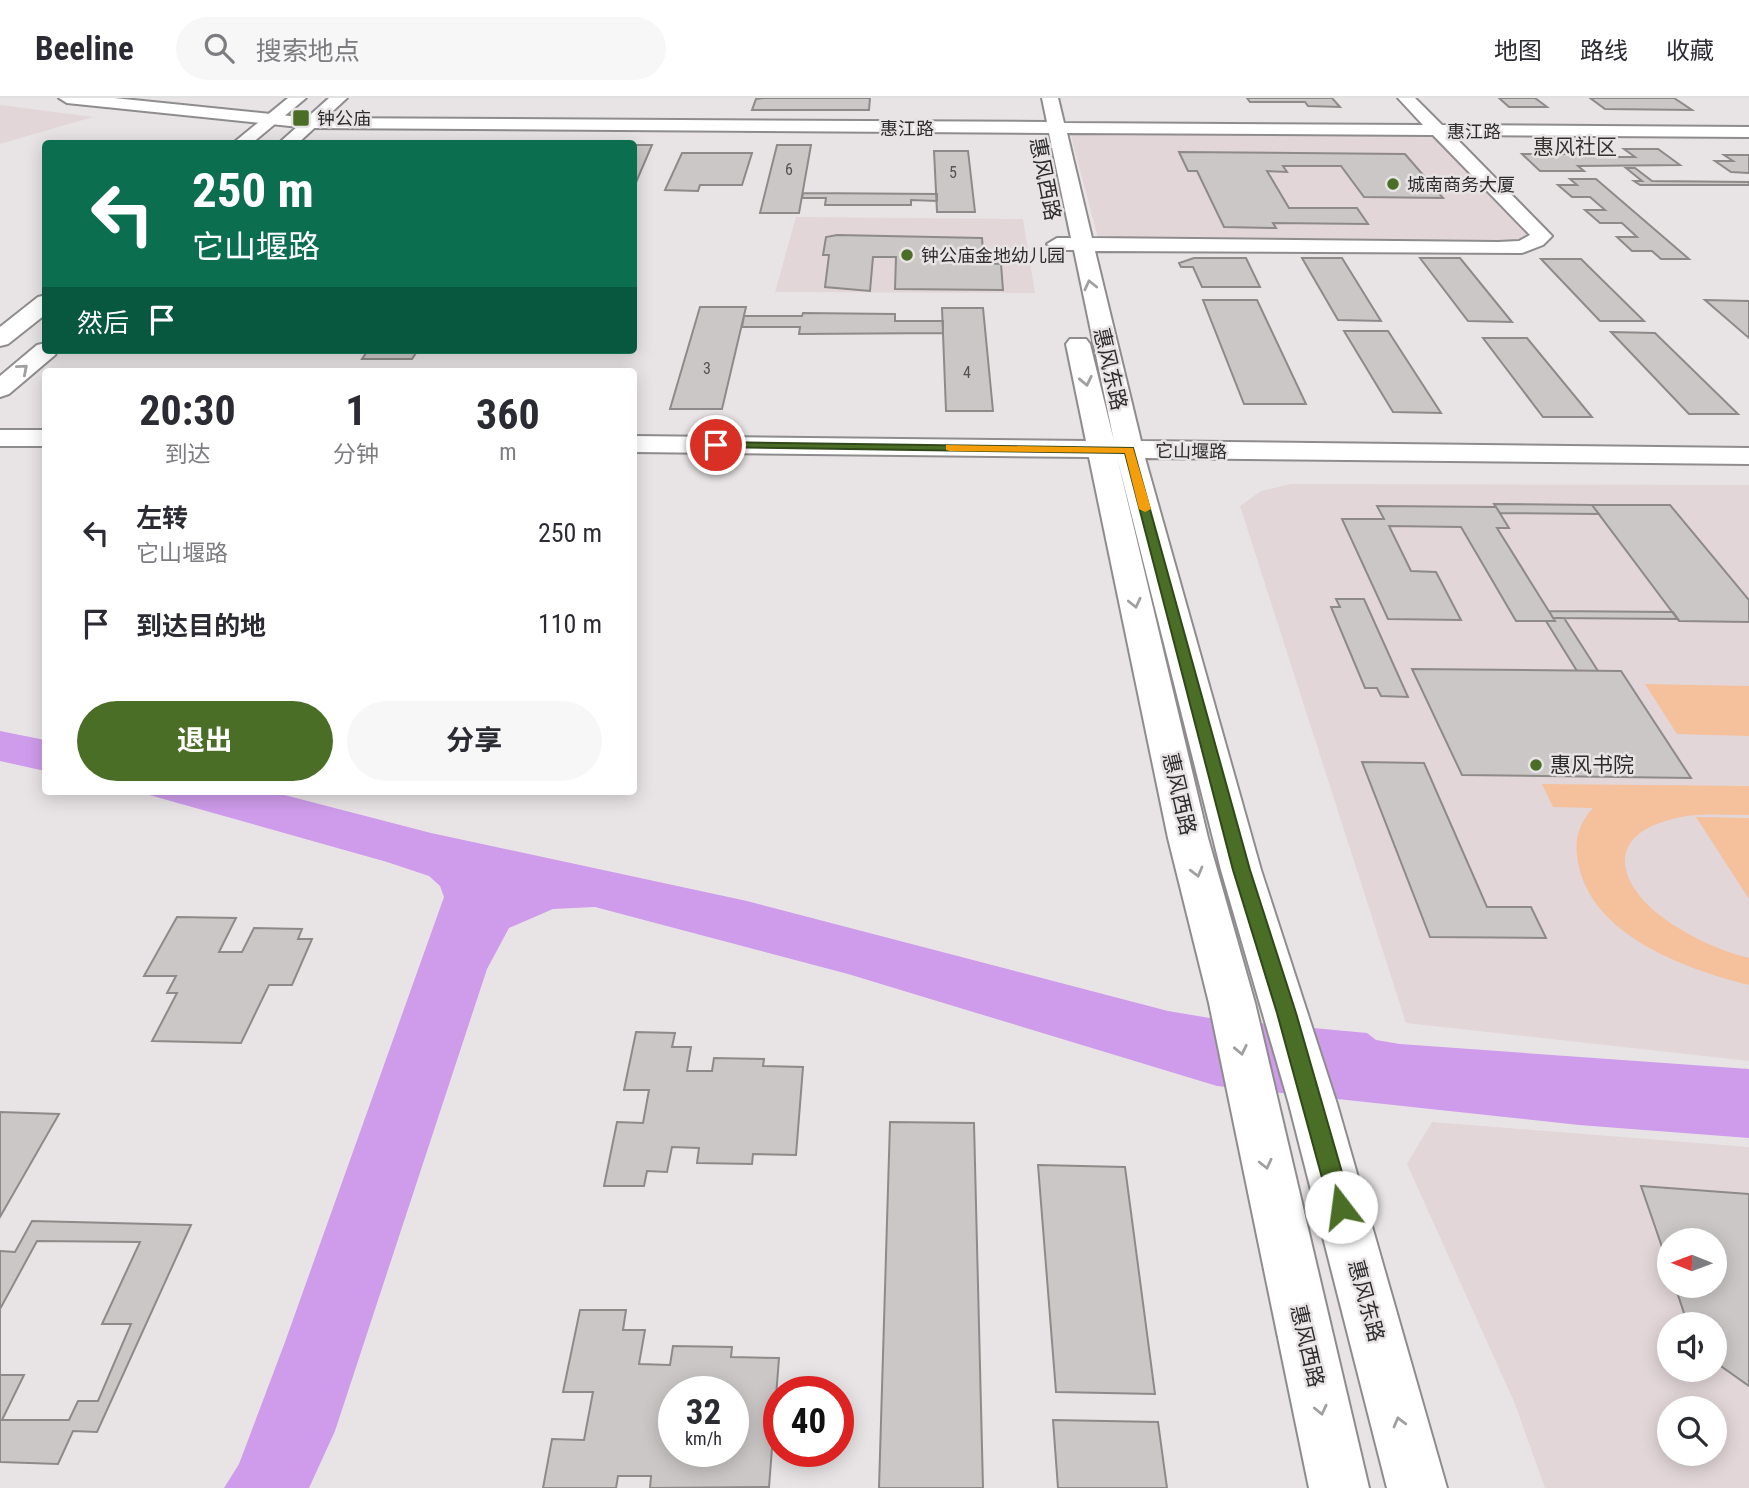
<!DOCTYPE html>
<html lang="zh">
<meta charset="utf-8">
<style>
:root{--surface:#fff;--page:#f7f7f7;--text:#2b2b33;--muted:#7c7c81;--line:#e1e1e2;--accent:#4b6e26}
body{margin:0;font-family:"Roboto Condensed","Noto Sans SC",sans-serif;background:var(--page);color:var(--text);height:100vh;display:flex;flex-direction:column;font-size:26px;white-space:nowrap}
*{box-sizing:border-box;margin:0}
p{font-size:23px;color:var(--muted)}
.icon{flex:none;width:38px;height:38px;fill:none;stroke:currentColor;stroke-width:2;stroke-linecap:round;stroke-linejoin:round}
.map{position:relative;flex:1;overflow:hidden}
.details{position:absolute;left:42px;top:270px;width:595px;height:427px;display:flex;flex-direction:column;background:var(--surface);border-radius:7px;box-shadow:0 4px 18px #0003}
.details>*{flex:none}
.guide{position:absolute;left:42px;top:42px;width:595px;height:214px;border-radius:7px;box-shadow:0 4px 18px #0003;background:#0b6e4f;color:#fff;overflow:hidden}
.needle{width:46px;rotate:271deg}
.buttons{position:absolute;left:1657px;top:1130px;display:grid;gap:14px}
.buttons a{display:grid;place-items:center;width:70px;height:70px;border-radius:50%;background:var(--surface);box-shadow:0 4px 18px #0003;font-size:35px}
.speed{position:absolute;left:658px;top:1278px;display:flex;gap:14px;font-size:35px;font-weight:700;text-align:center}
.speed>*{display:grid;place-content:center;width:91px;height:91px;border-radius:50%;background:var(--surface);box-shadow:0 4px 18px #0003;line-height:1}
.speed small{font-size:18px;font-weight:400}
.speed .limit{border:10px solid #d22;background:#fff;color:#111}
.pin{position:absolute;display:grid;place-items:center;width:60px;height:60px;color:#fff;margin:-30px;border:4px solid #fff;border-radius:50%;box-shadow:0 2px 7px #0007}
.me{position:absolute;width:77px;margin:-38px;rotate:345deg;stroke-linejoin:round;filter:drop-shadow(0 0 5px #0008)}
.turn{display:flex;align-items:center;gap:24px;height:147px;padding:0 35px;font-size:32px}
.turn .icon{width:91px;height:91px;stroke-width:2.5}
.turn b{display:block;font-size:49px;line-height:60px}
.then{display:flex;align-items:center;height:66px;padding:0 35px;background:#0003;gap:14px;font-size:26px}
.eta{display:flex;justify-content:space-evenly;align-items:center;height:119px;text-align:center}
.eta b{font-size:42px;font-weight:700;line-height:49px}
.primary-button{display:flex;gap:14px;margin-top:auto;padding:14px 35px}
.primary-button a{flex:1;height:80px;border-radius:42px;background:var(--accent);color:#fff;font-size:28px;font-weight:700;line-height:80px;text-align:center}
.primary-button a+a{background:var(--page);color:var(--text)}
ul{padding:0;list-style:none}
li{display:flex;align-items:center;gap:21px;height:91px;padding:0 35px}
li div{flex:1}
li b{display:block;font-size:26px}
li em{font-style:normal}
header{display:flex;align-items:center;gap:42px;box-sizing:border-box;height:98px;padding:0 35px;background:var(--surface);border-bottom:2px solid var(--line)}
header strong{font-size:33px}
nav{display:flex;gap:38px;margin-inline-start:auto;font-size:24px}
.search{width:490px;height:63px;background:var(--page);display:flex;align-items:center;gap:18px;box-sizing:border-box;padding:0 24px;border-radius:38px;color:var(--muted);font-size:26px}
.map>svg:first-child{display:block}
</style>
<header>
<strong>Beeline</strong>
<div class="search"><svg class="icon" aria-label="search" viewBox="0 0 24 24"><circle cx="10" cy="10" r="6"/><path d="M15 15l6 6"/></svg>搜索地点</div>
<nav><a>地图</a><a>路线</a><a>收藏</a></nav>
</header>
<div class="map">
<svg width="1749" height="1390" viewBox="0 0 1749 1390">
<rect width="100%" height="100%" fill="#e8e4e5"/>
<path fill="#e2d6d8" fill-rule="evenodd" d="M0,7H1L93,19L0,46Z
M1070,34L1433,36L1531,135L1520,146L1099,144Z
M796,119L1023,121L1035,195L775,194Z
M1291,386L1749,387V963L1406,925L1240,408L1261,393Z
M1432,1024L1749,1049V1390H1545L1515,1306L1407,1066ZM1670,1143H1715V1188H1670ZM1670,1227H1715V1272H1670ZM1670,1311H1715V1356H1670Z"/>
<path fill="#f5c09c" d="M1645,586L1749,588V638L1677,636Z
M1542,686L1749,688V717C1722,717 1694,714 1669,722C1605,739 1618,786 1662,819C1686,837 1720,853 1749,860V887C1686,871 1591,838 1578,764C1574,742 1578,727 1593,710L1553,709Z
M1696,719L1749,720V801Z"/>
<path fill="#cf9ceb" d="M0,633L45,642V673L0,663Z
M135,693H269L431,735L747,803L1168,913L1216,921L1367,935L1376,942L1400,946L1749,971V1040L1579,1027L1217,988L848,876L595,809L553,811L509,830L487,871L335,1333L309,1390H224L239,1366L285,1244L444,799L440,788L429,778L387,764Z"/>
<path fill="#cac7c6" stroke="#8e8a8a" stroke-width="2" fill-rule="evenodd" d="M870,0L869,12H752L756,1L765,0Z
M1247,0H1332L1340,9L1308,8L1305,4H1250Z
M1499,0H1535L1547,9H1509Z
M1590,0H1674L1692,12L1605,11Z
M634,47H652L634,89Z
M777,47H811L799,115H760Z
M1557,51H1590L1600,59H1635L1624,51H1658L1680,67L1578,68L1584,73H1540L1522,56H1563Z
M934,53H968L975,114H937Z
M1179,54L1405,56L1443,100L1364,99L1341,68H1283L1287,74L1267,73L1289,110H1357L1368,126L1273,125L1276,130L1224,129L1197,73H1188Z
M682,55H752L742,87H700L698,93L665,92Z
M1724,57H1749V75L1731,74L1715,63H1733Z
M1626,70H1635L1652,83L1749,84V87H1640L1634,83H1642Z
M1570,81H1596L1689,161H1661L1652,153H1632L1617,139H1637L1622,125H1600L1585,112H1605L1590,99H1572L1558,87H1577Z
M803,95L937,96V103L911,102V107H825L826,100H802Z
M837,137L982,140L984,165L1001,166L1003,192L895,191L896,159H873L870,193L825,189L829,157H823L826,139Z
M1194,160H1246L1260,189H1202L1193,169H1181L1179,165Z
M1302,160H1342L1381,223L1338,222Z
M1420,160H1460L1512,224L1468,223Z
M1541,161H1581L1644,223H1600Z
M1203,202H1257L1306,306H1244Z
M1705,202L1749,203V240Z
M700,209H746L722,311H670Z
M942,210H983L993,313H946Z
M803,215L895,216V223H943V235L799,236L800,229H742L744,218H802Z
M1344,233H1388L1441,315L1393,314Z
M1611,234L1655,235L1738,316H1689Z
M1483,240H1527L1592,319H1543Z
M368,252H418L412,261H362Z
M1494,406L1592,407L1599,416L1500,415Z
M1592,407H1670L1749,502V524L1679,523Z
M1377,408L1496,409L1509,430H1497L1555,523H1516L1461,429L1389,428L1411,473L1436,474L1461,522L1388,521L1342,421H1384Z
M1336,501H1364L1408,599L1381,598L1377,590H1365L1331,509H1340Z
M1549,513L1673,514L1678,521L1553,520Z
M1553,520H1564L1598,573H1577L1546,523H1555Z
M1412,571L1621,573L1691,680L1462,677Z
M1362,664L1424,665L1487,809H1531L1546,840L1430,839Z
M177,819L236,820L219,854H242L254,830L302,831L298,841H312L292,887H269L241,945L152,943L177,895H167L176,878H144Z
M636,934L675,935L672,949H691L687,973H712L714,960L764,961L763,968L803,969L796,1057L753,1056L752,1066L697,1065L699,1050L672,1049L667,1074L647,1073L644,1088H604L617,1024L643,1025L649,992H624Z
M0,1014L59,1016L0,1119Z
M890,1024L974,1025L983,1390H879Z
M1038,1067L1125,1069L1155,1296L1056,1294Z
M1641,1088L1749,1096V1288L1715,1264V1227H1688L1675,1188H1715V1143H1670V1172Z
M32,1123L191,1127L97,1334L73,1333L58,1366L0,1364V1153L15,1154Z
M37,1143L140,1144L102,1226H131L98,1303H78L69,1322H2L24,1277H0V1211Z
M580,1212H626L623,1232H645L639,1266L670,1267L673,1248L732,1249L731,1259L779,1260L769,1389L650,1390L651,1378H618L616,1390H543L552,1341L584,1342L593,1294H563ZM674,1293H733V1353H674Z
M1053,1322L1158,1324L1167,1390H1058Z"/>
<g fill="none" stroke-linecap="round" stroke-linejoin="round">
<g stroke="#8f8c8d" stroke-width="4">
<path id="minor" d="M59,0H114L309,20L1047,24L1042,0H1058L1064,25L1423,27L1398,0H1415L1442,27L1749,29V39L1453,37L1552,138L1543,147L1522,155L1095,153L1141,343L1749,350V366L1145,360L1261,772L1337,1006L1447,1390H1387L1289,1006L1221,772L1117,359L1208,740L1255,905L1369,1390H1309L1209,905L1168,740L1089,359L634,354V338L1086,343L1066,246L1070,241H1086L1090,246L1114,343L1074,152H1057L1047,146L1057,140H1071L1049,35L309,30L67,5ZM1067,35L1433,37L1530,137L1519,143L1498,144L1092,140Z
M0,332H46V348H0Z"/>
</g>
<g stroke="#8f8c8d" stroke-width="4">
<path id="major" d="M288,0H306L251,46H232Z
M329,0H347L297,46H278Z
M46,197V216L8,246L0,248V229L38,199Z
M46,245V252H58L55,257L9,296L0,299V278L37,247Z"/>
</g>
<use href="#minor" fill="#fff" fill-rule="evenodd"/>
<use href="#major" fill="#fff" fill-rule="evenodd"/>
</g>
<defs><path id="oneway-chevron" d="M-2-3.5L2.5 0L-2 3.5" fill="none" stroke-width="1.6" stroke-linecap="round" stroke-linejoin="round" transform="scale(1.75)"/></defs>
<g stroke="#a0a0a0">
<use href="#oneway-chevron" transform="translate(1090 187) rotate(-103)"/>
<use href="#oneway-chevron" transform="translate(23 271) rotate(-41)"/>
<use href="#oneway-chevron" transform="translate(1086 283) rotate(78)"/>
<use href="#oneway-chevron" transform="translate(1135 505) rotate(77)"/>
<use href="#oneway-chevron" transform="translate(1197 774) rotate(75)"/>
<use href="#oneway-chevron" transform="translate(1241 952) rotate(78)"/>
<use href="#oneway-chevron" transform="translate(1266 1066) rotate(77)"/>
<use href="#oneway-chevron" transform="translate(1321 1312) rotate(77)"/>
<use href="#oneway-chevron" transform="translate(1399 1324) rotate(-105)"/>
</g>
<path fill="#4b6e26" stroke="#314819" stroke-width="2" d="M716,344L1133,350L1250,772L1296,915L1352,1109L1348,1115L1341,1117L1333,1115L1330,1109L1277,915L1233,772L1125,355L712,349V345Z"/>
<path fill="#f59e0b" d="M946,347L1133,350L1151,411L1145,414L1139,411L1125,355L950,353L946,352Z"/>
<g fill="#4b6e26" stroke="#e8e4e5" stroke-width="2.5">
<rect x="292" y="11" width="18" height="18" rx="3.5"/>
<circle cx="1393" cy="86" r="7"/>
<circle cx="907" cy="157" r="7"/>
<circle cx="1536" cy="667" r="7"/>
</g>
<g text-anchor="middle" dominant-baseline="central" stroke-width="5" stroke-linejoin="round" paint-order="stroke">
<g font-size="16" fill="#545352">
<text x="789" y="71">6</text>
<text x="953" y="74">5</text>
<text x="707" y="270">3</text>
<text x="967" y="274">4</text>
</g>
<g font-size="18" fill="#2d2c2c" stroke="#e8e4e5" text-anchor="start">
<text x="317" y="20">钟公庙</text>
<text x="1407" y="86">城南商务大厦</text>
<text x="921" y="157">钟公庙金地幼儿园</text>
</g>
<g font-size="18" fill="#2d2c2c" stroke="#e8e4e5">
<text x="907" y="30">惠江路</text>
<text x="1474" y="33">惠江路</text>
<text transform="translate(1191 353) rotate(1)">它山堰路</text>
</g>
<g font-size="21" fill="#353232" stroke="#e8e4e5">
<text x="1575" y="49">惠风社区</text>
</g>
<g font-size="21" fill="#2d2c2c" stroke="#e8e4e5">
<text transform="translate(1045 81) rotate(79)">惠风西路</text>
<text transform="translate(1110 271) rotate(77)">惠风东路</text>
<text transform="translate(1179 696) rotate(77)">惠风西路</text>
<text transform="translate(1366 1203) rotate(75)">惠风东路</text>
<text transform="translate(1307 1248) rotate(77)">惠风西路</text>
</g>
<g font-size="21" fill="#2d2c2c" stroke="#e8e4e5" text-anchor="start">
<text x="1550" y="667">惠风书院</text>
</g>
</g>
</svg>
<div class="buttons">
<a><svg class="needle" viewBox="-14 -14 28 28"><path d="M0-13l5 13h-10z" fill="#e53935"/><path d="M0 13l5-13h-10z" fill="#7c7c81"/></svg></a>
<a><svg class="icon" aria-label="sound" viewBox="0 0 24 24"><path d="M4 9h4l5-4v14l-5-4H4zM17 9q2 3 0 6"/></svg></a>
<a><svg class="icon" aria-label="search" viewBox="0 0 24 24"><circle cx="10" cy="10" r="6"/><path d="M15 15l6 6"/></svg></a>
</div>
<div class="speed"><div>32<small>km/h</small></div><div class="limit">40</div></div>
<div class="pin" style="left:716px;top:347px;background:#d93025"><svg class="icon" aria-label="arrive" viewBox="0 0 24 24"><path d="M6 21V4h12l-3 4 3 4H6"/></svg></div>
<svg class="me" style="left:1341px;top:1109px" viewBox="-20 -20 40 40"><circle r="19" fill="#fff"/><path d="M0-13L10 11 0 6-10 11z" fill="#4b6e26"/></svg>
<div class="guide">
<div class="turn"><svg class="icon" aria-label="left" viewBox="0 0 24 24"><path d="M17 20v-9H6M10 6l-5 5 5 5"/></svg><div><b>250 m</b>它山堰路</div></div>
<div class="then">然后<svg class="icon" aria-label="arrive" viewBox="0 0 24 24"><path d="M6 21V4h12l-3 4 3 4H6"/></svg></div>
</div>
<section class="details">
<div class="eta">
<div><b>20:30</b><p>到达</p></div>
<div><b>1</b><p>分钟</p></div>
<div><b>360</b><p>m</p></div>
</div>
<ul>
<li><svg class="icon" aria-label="left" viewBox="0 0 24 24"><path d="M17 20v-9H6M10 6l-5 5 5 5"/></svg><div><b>左转</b><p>它山堰路</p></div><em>250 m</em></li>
<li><svg class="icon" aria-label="arrive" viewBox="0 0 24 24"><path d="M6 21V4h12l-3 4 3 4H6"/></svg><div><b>到达目的地</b></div><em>110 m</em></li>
</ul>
<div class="primary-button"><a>退出</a><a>分享</a></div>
</section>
</div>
